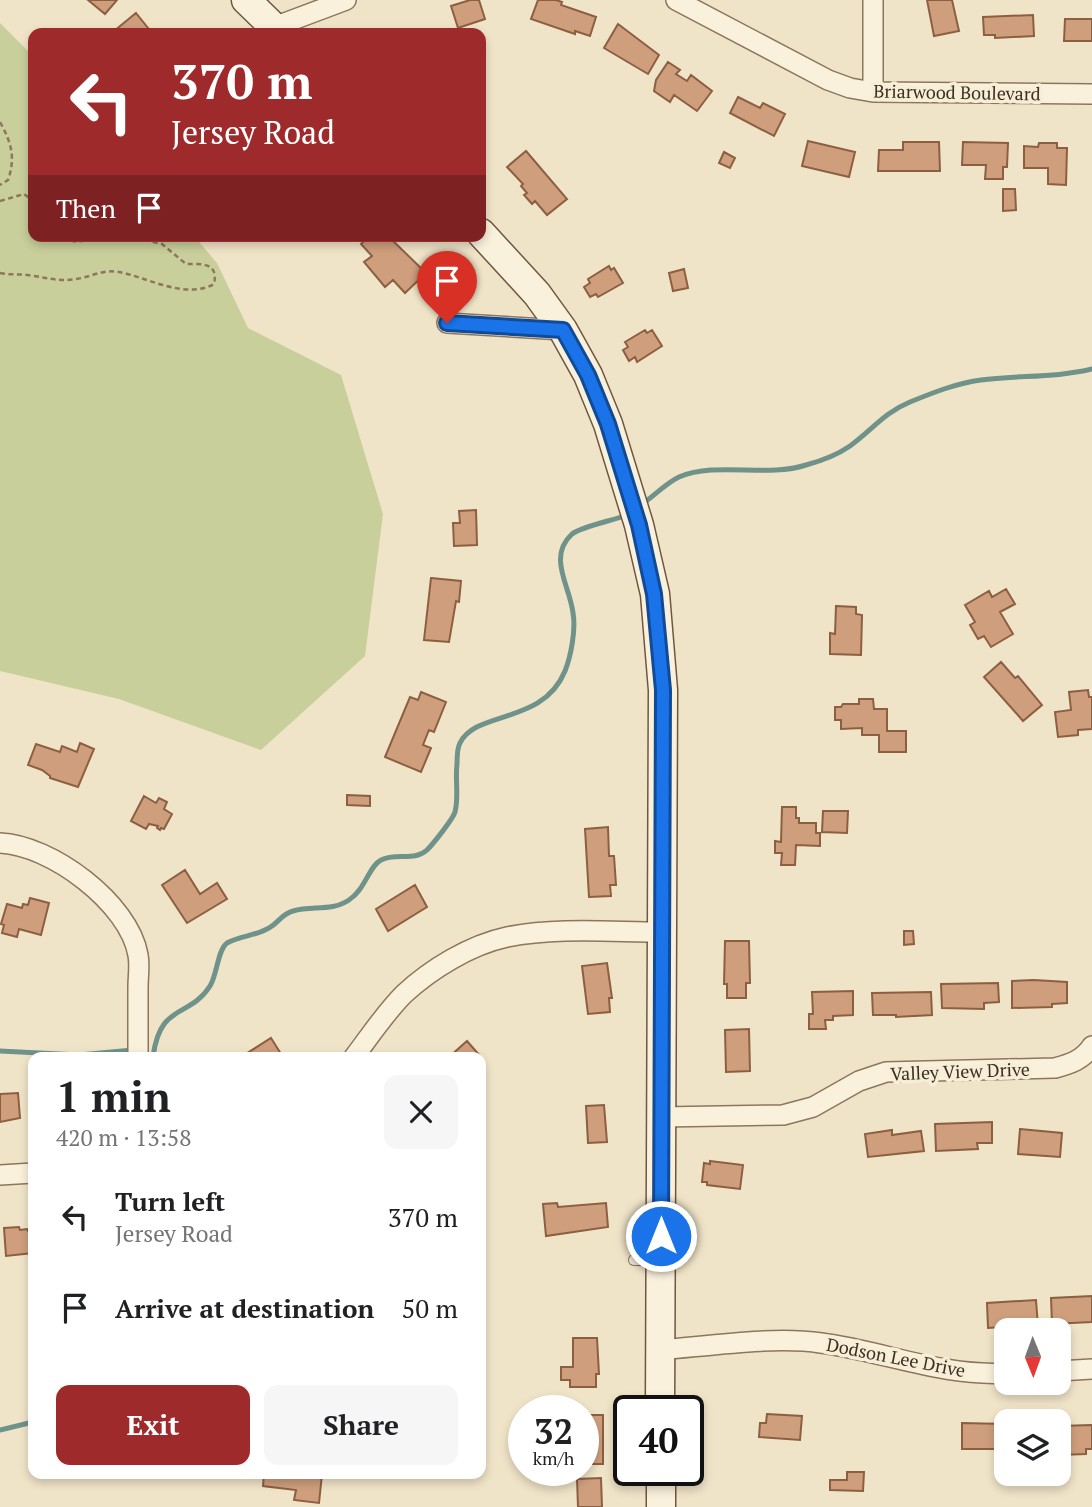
<!DOCTYPE html>
<meta charset="utf-8">
<style>
:root{--surface:#fff;--page:#f6f6f6;--text:#202124;--muted:#757577;--accent:#9e2a2b}
body{margin:0;font-family:"PT Serif",serif;background:var(--page);color:var(--text);height:100vh;display:flex;flex-direction:column;font-size:26px;white-space:nowrap}
*{box-sizing:border-box;margin:0}
p{font-size:23px;color:var(--muted)}
.icon{flex:none;width:38px;height:38px;fill:none;stroke:currentColor;stroke-width:2;stroke-linecap:round;stroke-linejoin:round}
.map{position:relative;flex:1;overflow:hidden}
.details{position:absolute;left:28px;top:1052px;width:458px;height:427px;display:flex;flex-direction:column;background:var(--surface);border-radius:14px;box-shadow:0 4px 10px #0003}
.details>*{flex:none}
.hud{position:absolute;left:28px;top:28px;width:458px;height:214px;border-radius:14px;box-shadow:0 4px 10px #0003;background:#9e2a2b;color:#fff;overflow:hidden}
.needle{width:46px;rotate:179deg}
.fabs{position:absolute;left:994px;top:1318px;display:grid;gap:14px}
.fabs a{display:grid;place-items:center;width:77px;height:77px;border-radius:14px;background:var(--surface);box-shadow:0 4px 10px #0003;font-size:35px}
.speed{position:absolute;left:508px;top:1395px;display:flex;gap:14px;font-size:35px;font-weight:700;text-align:center}
.speed>*{display:grid;place-content:center;width:91px;height:91px;border-radius:50%;background:var(--surface);box-shadow:0 4px 10px #0003;line-height:1}
.speed small{font-size:18px;font-weight:400}
.speed .limit{border:4px solid #111;border-radius:10px;background:#fff;color:#111}
.pin{position:absolute;display:grid;place-items:center;width:60px;height:60px;color:#fff;margin:-72px -30px;border-radius:50% 50% 50% 0;rotate:-45deg;box-shadow:0 0 7px #0007}
.pin .icon{rotate:45deg}
.me{position:absolute;width:77px;margin:-38px;rotate:0deg;stroke-linejoin:round;filter:drop-shadow(0 0 5px #0008)}
.turn{display:flex;align-items:center;gap:24px;height:147px;padding:0 28px;font-size:32px}
.turn .icon{width:91px;height:91px;stroke-width:2.5}
.turn b{display:block;font-size:49px;line-height:60px}
.then{display:flex;align-items:center;height:66px;padding:0 28px;background:#0003;gap:14px;font-size:26px}
.round{display:grid;place-items:center;flex:none;width:74px;height:74px;border-radius:14px;background:var(--page)}
.summary{display:flex;align-items:center;justify-content:space-between;height:119px;padding:0 28px}
h1{font-size:42px;font-weight:600;line-height:52px}
.cta{display:flex;gap:14px;margin-top:auto;padding:14px 28px}
.cta a{flex:1;height:80px;border-radius:14px;background:var(--accent);color:#fff;font-size:28px;font-weight:600;line-height:80px;text-align:center}
.cta a+a{background:var(--page);color:var(--text)}
ul{padding:0;list-style:none}
li{display:flex;align-items:center;gap:21px;height:91px;padding:0 28px}
li div{flex:1}
li b{display:block;font-size:26px}
li em{font-style:normal}
.map>svg:first-child{display:block}
</style>
<div class="map">
<svg width="1092" height="1507" viewBox="0 0 1092 1507">
<rect width="100%" height="100%" fill="#f0e4c8"/>
<path fill="#c9cf9b" d="M0,23L33,56V236H194L217,263L248,328L341,375L383,514L365,656L261,750L119,699L0,671Z"/>
<g fill="none" stroke-linecap="round" stroke-linejoin="round">
<path stroke="#6f938a" stroke-width="5" d="M641,505C653,497 666,483 679,477C717,461 766,478 806,465C821,461 837,455 850,446C871,431 885,412 910,402C932,393 957,383 981,380C1018,375 1056,378 1092,369
M0,1051L79,1055L133,1050
M153,1057C160,1002 189,1019 210,986C217,975 218,949 227,943C241,935 259,936 272,926C279,921 284,913 293,911C312,905 331,912 349,900C365,890 369,866 381,860C396,852 414,862 427,850C433,844 453,819 455,812C459,798 455,779 457,764C457,758 457,748 460,743C476,710 543,725 565,671C571,656 576,629 573,613C570,586 547,557 572,534C580,527 615,520 627,515
M0,1430L33,1422"/>
</g>
<path fill="#cf9f7d" stroke="#8d5f41" stroke-width="2" d="M88,0H117L105,14Z
M470,0H479L485,19L458,28L451,6Z
M538,0H556L562,2L561,5L596,17L590,36L575,31V34L531,19Z
M927,0H952L959,31L934,36Z
M136,13L152,33H116L114,31Z
M1033,15L1034,36L995,38V35H984L983,17Z
M1065,19H1092V41H1064Z
M618,24L659,55L648,74L604,48Z
M668,62L680,70L676,74L687,81L691,75L712,91L697,111L674,95L670,102L654,91L656,80Z
M738,97L760,108L763,103L785,114L774,136L730,113Z
M808,141L855,152L849,177L802,166Z
M903,142H939L940,171H878L879,150H903Z
M963,142L1008,143L1007,167H1003V179H985L986,165H962Z
M1039,143H1057V148H1067L1066,185L1048,184V168H1024V146L1038,147Z
M526,151L567,199L547,215L535,201L532,204L524,195L527,193L521,186L523,184L507,167Z
M724,152L735,158L730,168L719,163Z
M1003,189H1015L1016,210L1003,211Z
M369,236H388L426,273L405,293L393,280L385,287L364,262L372,256L361,244Z
M609,266L611,270L614,268L623,283L598,297L596,294L590,297L584,287L590,283L588,279Z
M684,269L688,288L673,291L669,273Z
M645,330L647,333L652,330L662,346L637,362L635,357L629,361L623,350L628,347L625,342Z
M476,510L477,545L454,546L453,523H460L459,511Z
M431,578L461,581L459,602L456,601L449,642L424,640Z
M1006,589L1015,604L1000,612L1013,634L991,647L984,636L978,639L970,625L975,622L965,605L989,591L992,597Z
M836,606L856,607V614L862,615L861,655L830,654V633L835,634Z
M1001,662L1015,678L1018,676L1042,705L1023,721L984,677Z
M1088,690L1089,697H1092V729L1078,730V735L1058,737L1055,712L1071,710L1069,692Z
M421,692L446,702L434,732L429,730L423,745L431,748L421,772L385,757L410,697L418,700Z
M859,699H873L874,709H887V731H906V752H879V735H862V728L841,729V720H835V707H841L843,704H859Z
M80,743L94,749L78,787L50,778V776L42,770L28,765L36,744L60,752L62,746L77,752Z
M347,795L370,796V806L347,805Z
M144,796L156,803L159,798L167,802L164,809L172,814L164,829L161,828L160,830L157,828L158,826L149,824L146,829L131,821Z
M782,807H796V818H799V823H816V833H820V846L796,845L795,865H781L782,853H775V841L781,842Z
M823,811H848L847,833L822,832Z
M608,827L609,856H614L616,885H610L611,896L589,897L585,829Z
M185,870L200,894L217,883L227,899L187,923L162,885Z
M415,885L427,907L388,931L376,909Z
M30,898L49,903L41,935L19,929L17,937L2,933L4,925L1,924L7,904L22,908L23,904L28,905Z
M904,931H913L914,944L904,945Z
M725,941H749L750,983H746V998H727V984H724Z
M607,963L612,998H609L610,1012L588,1014L582,966Z
M1034,980L1067,982V1003L1052,1004V1007L1012,1008V981Z
M998,983L999,1002L984,1003V1009L942,1008L941,984Z
M853,991V1015L833,1016V1020H825L826,1029H809V1014H813L812,992Z
M931,992L932,1015L896,1017V1015H873L872,993Z
M749,1029L750,1071L726,1072L725,1030Z
M271,1038L281,1054L276,1057H241Z
M467,1041L481,1057H449Z
M18,1093L20,1118L0,1122V1094Z
M604,1105L607,1142L588,1143L586,1106Z
M992,1122V1143H977L978,1149L936,1151L935,1124Z
M1020,1129L1062,1133L1060,1157L1018,1154Z
M892,1130V1135L921,1131L924,1151L868,1157L865,1134Z
M710,1161L743,1165L740,1189L707,1185V1182H702L704,1163L710,1164Z
M557,1203L558,1207L606,1203L608,1227L546,1236L543,1204Z
M19,1227L20,1230L27,1229L28,1231L33,1229V1253L6,1256L4,1228Z
M1092,1296V1322L1052,1324L1051,1298Z
M1036,1300L1038,1326L1003,1330V1327L988,1328L987,1303Z
M573,1338H597L599,1374H596V1387H570V1380H561V1367H573Z
M767,1414L802,1416L800,1440L759,1437L760,1423H766Z
M583,1415H603V1464H583Z
M962,1423L1006,1424V1449H962Z
M1092,1425V1449H1086V1454L1059,1455V1426Z
M847,1472H864L863,1491L830,1490V1480H847Z
M264,1474H322L319,1503L294,1500L296,1490L263,1486Z
M601,1478L602,1507H578L577,1479Z"/>
<g fill="none" stroke-linecap="round" stroke-linejoin="round">
<g stroke="#8d765c" stroke-width="12">
<path id="lane" d="M634,1260H660"/>
</g>
<g stroke="#8d765c" stroke-width="22">
<path id="street" d="M676,0L828,80L850,88L873,92L1092,94
M274,27L346,0
M873,92V0
M447,323L563,330
M0,843C51,845 129,903 138,955C140,965 138,977 138,987C138,1010 138,1034 138,1057
M354,1057C370,1036 385,1013 404,994C431,969 470,945 507,937C557,927 612,932 662,932
M661,1117L783,1115L813,1107L859,1081L886,1072L1055,1068C1070,1064 1083,1060 1092,1046
M0,1175L33,1173
M660,1350C709,1346 774,1336 821,1343C883,1351 943,1377 1006,1373
M1059,1371L1092,1369"/>
</g>
<g stroke="#6f573f" stroke-width="31">
<path id="secondary" d="M246,0L280,33
M481,233L537,294L563,330L588,375L608,424L639,525L655,594L663,690L660,1410
M661,1470V1507"/>
</g>
<path stroke="#8d765c" stroke-width="2.5" stroke-dasharray="5 3.5" stroke-linecap="butt" d="M0,122C11,142 16,157 8,180L0,185
M0,201L24,194L33,201
M64,236C74,246 85,240 97,236
M0,273C9,275 18,274 27,275C44,277 59,282 76,279C91,277 103,269 119,272C146,277 186,300 214,284C219,262 201,264 186,264L162,244L129,236"/>
<use href="#lane" stroke="#faf1dc" stroke-width="10"/>
<use href="#street" stroke="#faf1dc" stroke-width="19"/>
<use href="#secondary" stroke="#faf1dc" stroke-width="28"/>
</g>
<g fill="none" stroke-linecap="round" stroke-linejoin="round">
<g stroke="#114b97" stroke-width="18">
<path id="route" d="M447,323L563,330L588,375L608,424L639,525L654,594L663,690L661,1236"/>
</g>
<use href="#route" stroke="#1a73e8" stroke-width="12"/>
</g>
<g text-anchor="middle" dominant-baseline="central" stroke-width="7" stroke-linejoin="round" paint-order="stroke">
<g font-size="18" fill="#3d2e20" stroke="#f7eed8">
<text transform="translate(957 92) rotate(1)">Briarwood Boulevard</text>
<text transform="translate(960 1071) rotate(-2)">Valley View Drive</text>
<text transform="translate(896 1357) rotate(11)">Dodson Lee Drive</text>
</g>
</g>
</svg>
<div class="fabs">
<a><svg class="needle" viewBox="-14 -14 28 28"><path d="M0-13l5 13h-10z" fill="#e53935"/><path d="M0 13l5-13h-10z" fill="#757577"/></svg></a>
<a><svg class="icon" aria-label="layers" viewBox="0 0 24 24"><path d="M12 4l9 5-9 5-9-5zM3 14l9 5 9-5"/></svg></a>
</div>
<div class="speed"><div>32<small>km/h</small></div><div class="limit">40</div></div>
<div class="pin" style="left:447px;top:323px;background:#d93025"><svg class="icon" aria-label="arrive" viewBox="0 0 24 24"><path d="M6 21V4h12l-3 4 3 4H6"/></svg></div>
<svg class="me" style="left:661px;top:1236px" viewBox="-20 -20 40 40"><circle r="17" fill="#1a73e8" stroke="#fff" stroke-width="3"/><path d="M0-11L8 9 0 5-8 9z" fill="#fff"/></svg>
<div class="hud">
<div class="turn"><svg class="icon" aria-label="left" viewBox="0 0 24 24"><path d="M17 20v-9H6M10 6l-5 5 5 5"/></svg><div><b>370 m</b>Jersey Road</div></div>
<div class="then">Then<svg class="icon" aria-label="arrive" viewBox="0 0 24 24"><path d="M6 21V4h12l-3 4 3 4H6"/></svg></div>
</div>
<section class="details">
<div class="summary"><div><h1>1 min</h1><p>420 m · 13:58</p></div><a class="round"><svg class="icon" aria-label="close" viewBox="0 0 24 24"><path d="M6 6l12 12M18 6L6 18"/></svg></a></div>
<ul>
<li><svg class="icon" aria-label="left" viewBox="0 0 24 24"><path d="M17 20v-9H6M10 6l-5 5 5 5"/></svg><div><b>Turn left</b><p>Jersey Road</p></div><em>370 m</em></li>
<li><svg class="icon" aria-label="arrive" viewBox="0 0 24 24"><path d="M6 21V4h12l-3 4 3 4H6"/></svg><div><b>Arrive at destination</b></div><em>50 m</em></li>
</ul>
<div class="cta"><a>Exit</a><a>Share</a></div>
</section>
</div>
